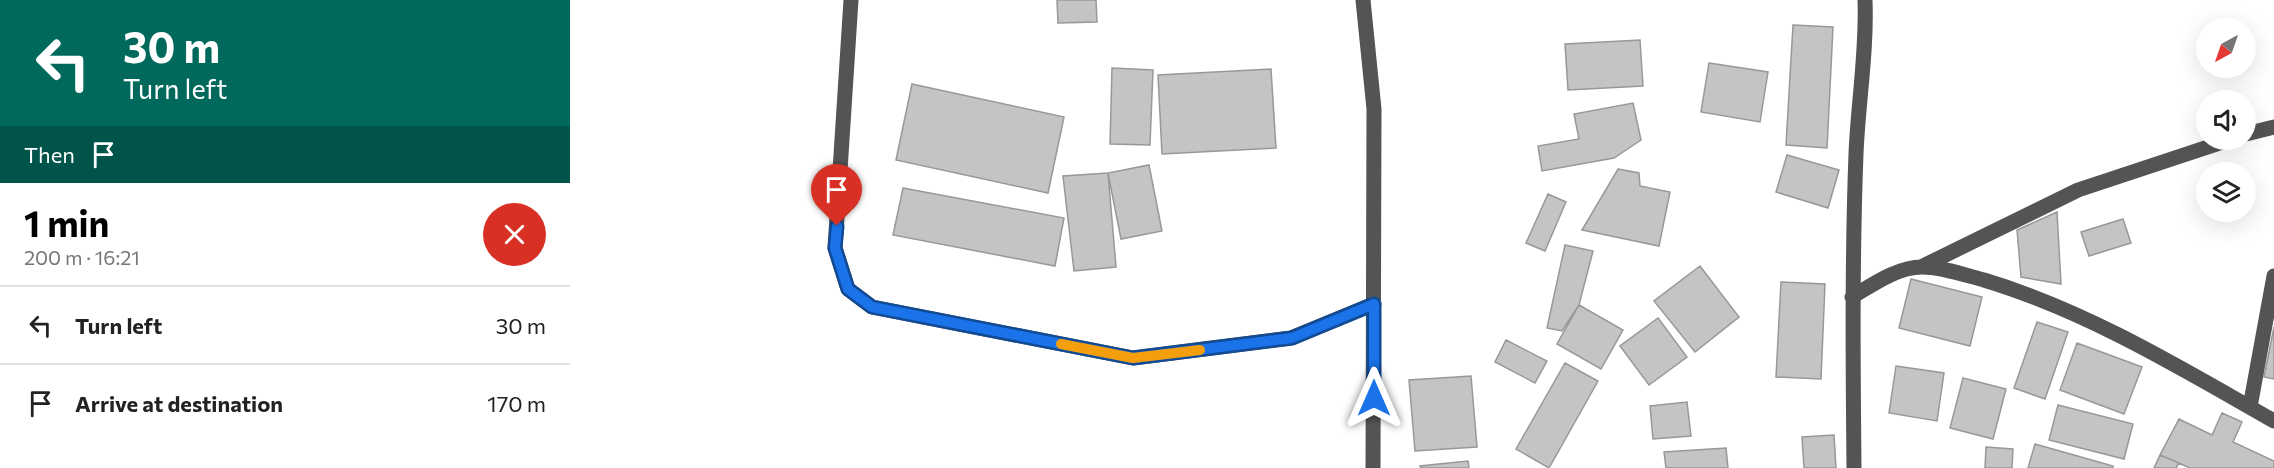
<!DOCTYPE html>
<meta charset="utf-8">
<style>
:root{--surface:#fff;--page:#f2f2f2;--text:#222;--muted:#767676;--line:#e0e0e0;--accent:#000}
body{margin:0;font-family:Commissioner,sans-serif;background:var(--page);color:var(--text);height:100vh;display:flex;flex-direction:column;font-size:22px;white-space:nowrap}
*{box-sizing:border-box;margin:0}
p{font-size:20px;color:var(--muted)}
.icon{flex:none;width:33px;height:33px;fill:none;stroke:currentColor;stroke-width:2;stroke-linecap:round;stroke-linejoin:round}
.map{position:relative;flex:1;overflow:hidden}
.drawer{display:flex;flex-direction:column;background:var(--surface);width:570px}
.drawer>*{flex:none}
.guide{background:#00695c;color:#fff;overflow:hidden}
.needle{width:39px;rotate:220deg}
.controls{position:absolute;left:1626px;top:18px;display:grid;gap:12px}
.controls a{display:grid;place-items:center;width:60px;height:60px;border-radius:50%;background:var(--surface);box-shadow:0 6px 24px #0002;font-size:30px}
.pin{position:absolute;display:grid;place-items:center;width:51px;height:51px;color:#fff;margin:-62px -26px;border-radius:50% 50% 50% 0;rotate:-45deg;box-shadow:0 0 6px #0007}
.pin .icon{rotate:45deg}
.me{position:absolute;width:66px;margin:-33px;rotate:0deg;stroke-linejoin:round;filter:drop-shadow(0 0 4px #0008)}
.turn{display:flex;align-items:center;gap:21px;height:126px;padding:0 24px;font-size:27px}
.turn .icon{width:78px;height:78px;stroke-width:2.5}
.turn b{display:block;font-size:42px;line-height:51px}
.then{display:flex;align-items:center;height:57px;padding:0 24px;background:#0003;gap:12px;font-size:22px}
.round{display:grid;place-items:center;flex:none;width:63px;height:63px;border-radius:32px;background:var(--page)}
.head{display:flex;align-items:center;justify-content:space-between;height:102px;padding:0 24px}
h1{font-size:36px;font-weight:700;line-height:45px;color:var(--accent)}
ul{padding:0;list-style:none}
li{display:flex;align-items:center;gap:18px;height:78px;padding:0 24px;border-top:2px solid var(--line)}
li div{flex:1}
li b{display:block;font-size:22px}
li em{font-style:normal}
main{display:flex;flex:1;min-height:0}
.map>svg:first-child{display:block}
</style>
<main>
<section class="drawer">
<div class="guide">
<div class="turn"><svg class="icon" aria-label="left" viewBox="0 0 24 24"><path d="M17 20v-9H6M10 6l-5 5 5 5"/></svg><div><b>30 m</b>Turn left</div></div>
<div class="then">Then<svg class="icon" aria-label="arrive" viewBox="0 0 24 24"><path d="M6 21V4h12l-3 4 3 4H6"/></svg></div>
</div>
<div class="head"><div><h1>1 min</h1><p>200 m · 16:21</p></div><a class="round" style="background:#d93025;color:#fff"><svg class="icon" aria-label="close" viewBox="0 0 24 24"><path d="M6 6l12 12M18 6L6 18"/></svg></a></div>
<ul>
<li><svg class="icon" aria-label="left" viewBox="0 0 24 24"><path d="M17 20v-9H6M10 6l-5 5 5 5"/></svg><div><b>Turn left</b></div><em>30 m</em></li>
<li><svg class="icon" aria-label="arrive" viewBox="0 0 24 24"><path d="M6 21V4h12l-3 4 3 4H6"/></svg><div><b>Arrive at destination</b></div><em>170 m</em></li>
</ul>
</section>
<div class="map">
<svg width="1704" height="468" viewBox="0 0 1704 468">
<rect width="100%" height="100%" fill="#fff"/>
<path fill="#c4c4c4" stroke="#989898" stroke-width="1.5" d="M487,0H526L527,22L488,23Z
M1223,25L1263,27L1257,148L1216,145Z
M1070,40L1073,86L998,90L995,44Z
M1139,63L1198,72L1190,122L1131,112Z
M542,68L583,70L580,145L540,144Z
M701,69L706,148L592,154L588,75Z
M342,84L494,117L478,193L326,160Z
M1063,103L1071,140L1044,158L972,171L968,146L1009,139L1004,114Z
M1217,155L1269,170L1258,208L1206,192Z
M579,165L592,231L551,239L538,173Z
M1048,169L1069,173L1070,186L1100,192L1089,246L1012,230Z
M538,173L546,267L504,271L493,176Z
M333,188L494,218L485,266L323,235Z
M978,194L996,202L975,251L956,243Z
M1487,212L1491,284L1451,277L1447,230Z
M1553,219L1561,243L1519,256L1511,232Z
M995,245L1023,251L1009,305L992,331L977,328Z
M1130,266L1169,317L1125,352L1084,301Z
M1341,279L1412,297L1400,346L1329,328Z
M1211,282L1255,284L1251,379L1206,377Z
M1009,305L1053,330L1031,369L987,344Z
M1088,318L1117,357L1079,385L1050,346Z
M1467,322L1498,332L1475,399L1444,388Z
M1704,327V379L1694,377Z
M936,340L977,361L965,383L925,362Z
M1507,343L1572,367L1554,414L1490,390Z
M995,363L1028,381L979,468L946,449Z
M1326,366L1374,373L1367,421L1319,413Z
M901,376L907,447L845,451L839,380Z
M1393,378L1436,389L1423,439L1380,428Z
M1117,402L1121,436L1083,439L1080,406Z
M1488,405L1563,424L1554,459L1479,440Z
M1652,413L1672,422L1663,442L1704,461V468H1620L1590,455L1609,419L1642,435Z
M1264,435L1266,468H1234L1232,437Z
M1465,444L1543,466V468H1458Z
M1416,447L1443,449L1442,468H1415Z
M1156,448L1158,468H1096L1094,452Z
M1590,455L1609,463L1606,468H1584Z
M898,461L899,468H851L850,466Z"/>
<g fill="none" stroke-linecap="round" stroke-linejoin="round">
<path stroke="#545454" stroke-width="15" d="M281,0L265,248L278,289L302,307L563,358L721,338L804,304
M793,0L804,109L803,468
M1676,134L1704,127
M1351,267L1508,190L1659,140
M1282,297C1302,285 1327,267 1352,267C1372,267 1395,275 1414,280C1517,311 1611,368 1704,421
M1680,407L1704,276
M1284,468C1283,363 1282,259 1286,154C1288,103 1297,52 1295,0"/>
</g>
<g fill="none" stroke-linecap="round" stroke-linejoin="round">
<g stroke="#114b97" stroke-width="15">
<path id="route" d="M267,226L265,248L278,289L302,307L563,358L722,338L804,304V398"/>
</g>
<use href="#route" stroke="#1a73e8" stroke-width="10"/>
<path stroke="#f59e0b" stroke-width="10" d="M491,344L563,358L630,350"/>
</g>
</svg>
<div class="controls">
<a><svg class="needle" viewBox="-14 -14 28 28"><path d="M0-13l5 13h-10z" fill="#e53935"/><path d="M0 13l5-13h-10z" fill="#767676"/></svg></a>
<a><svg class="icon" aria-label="sound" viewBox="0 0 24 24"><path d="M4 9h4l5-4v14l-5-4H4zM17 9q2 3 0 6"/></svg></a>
<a><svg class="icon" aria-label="layers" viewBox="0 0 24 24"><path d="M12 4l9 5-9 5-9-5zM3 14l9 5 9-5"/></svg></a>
</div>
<div class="pin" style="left:267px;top:226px;background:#d93025"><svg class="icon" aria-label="arrive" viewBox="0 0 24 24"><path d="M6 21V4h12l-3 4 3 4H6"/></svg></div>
<svg class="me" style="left:804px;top:398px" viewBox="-20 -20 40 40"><path d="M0-17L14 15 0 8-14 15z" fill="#1a73e8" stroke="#fff" stroke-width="4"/></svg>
</div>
</main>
